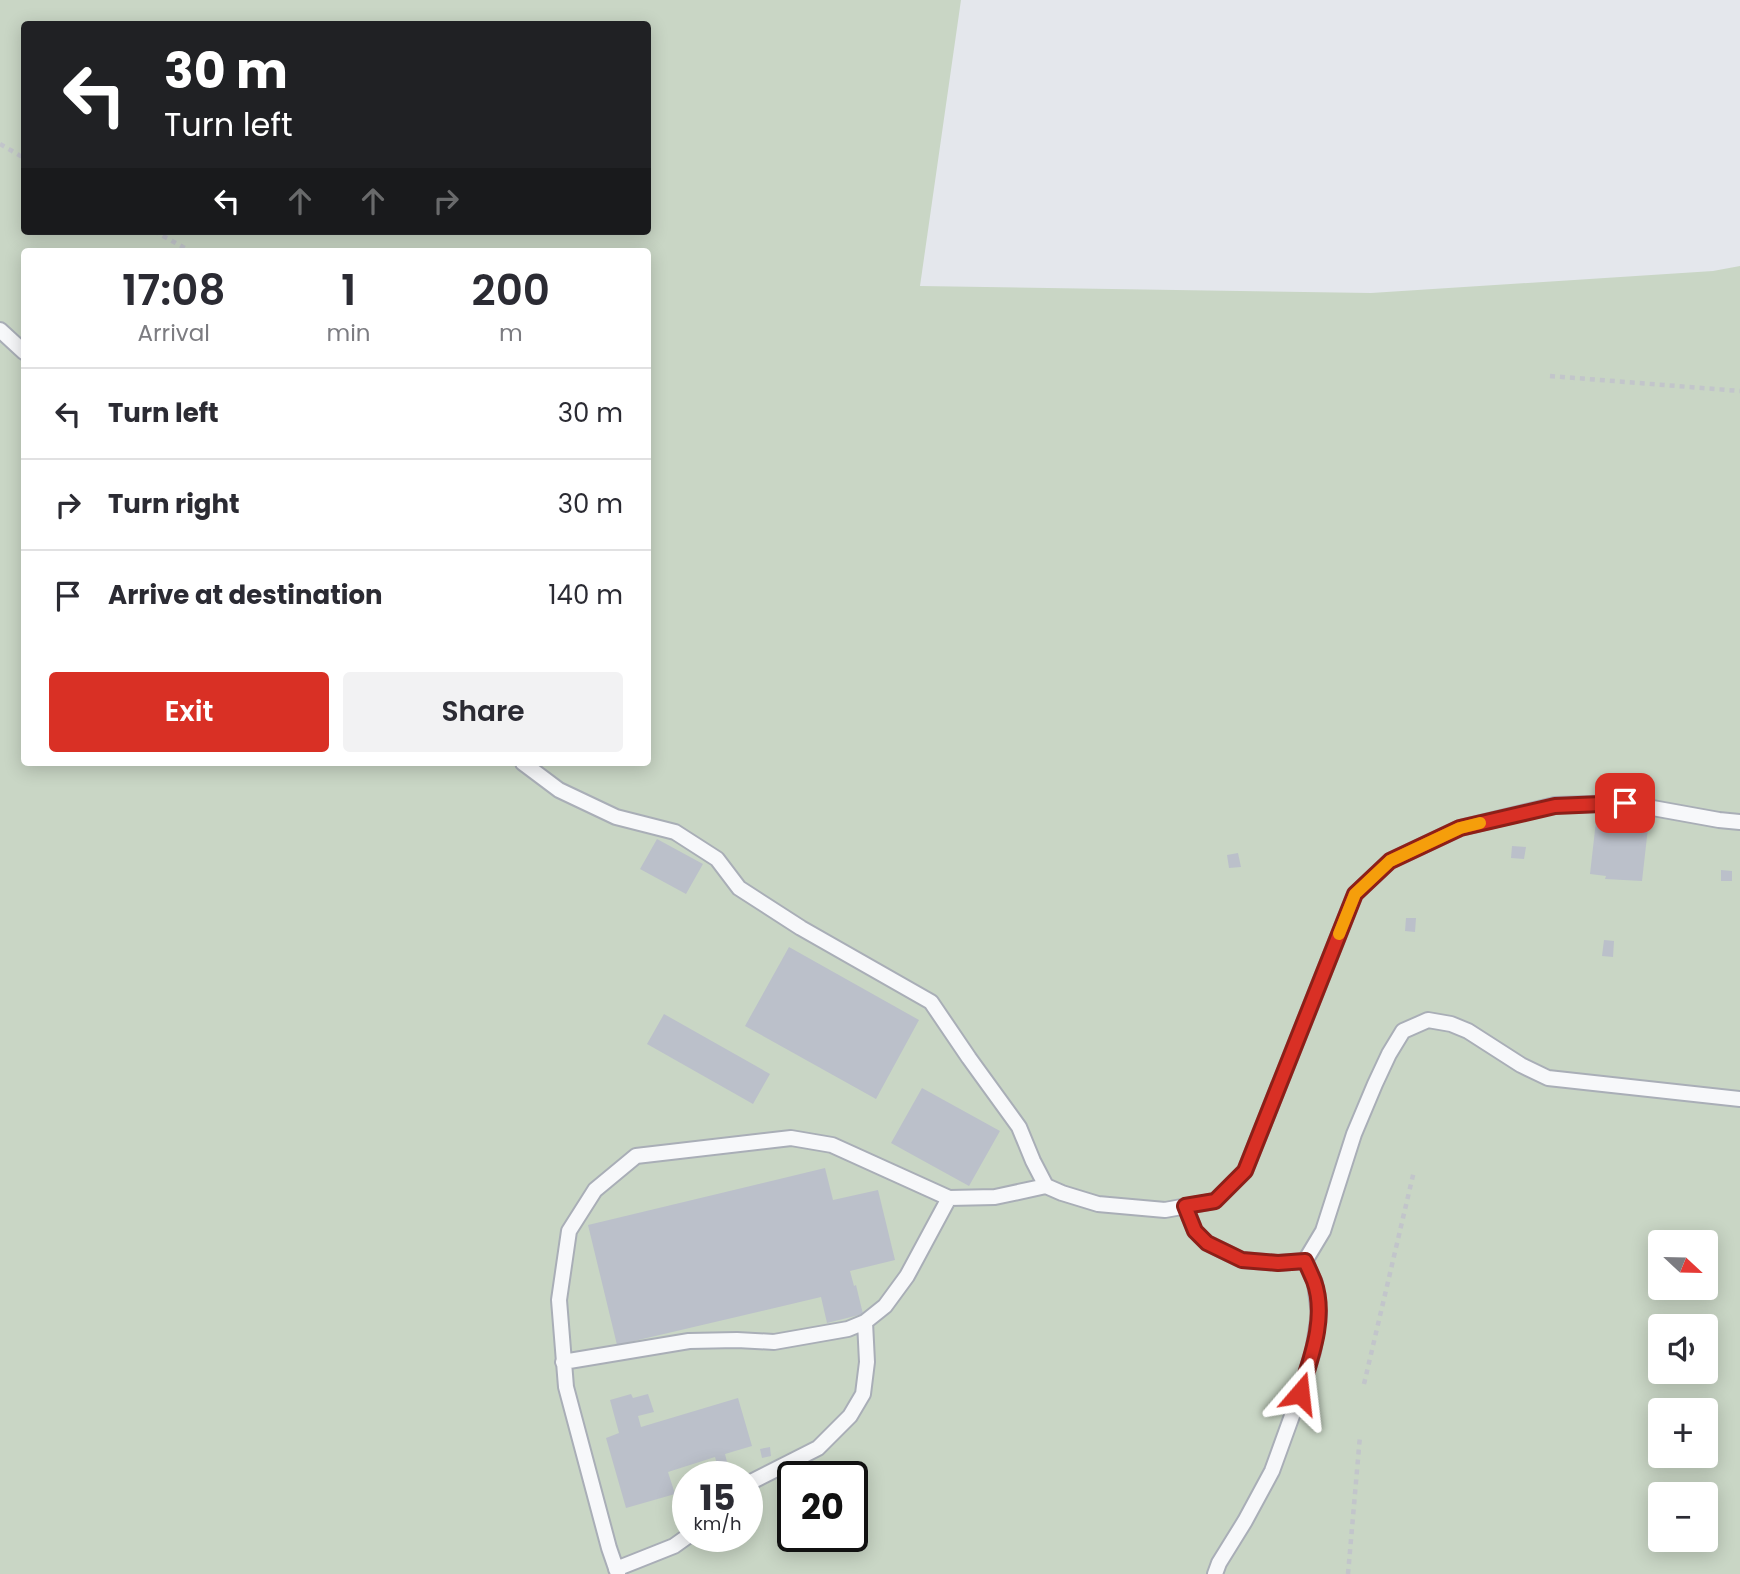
<!DOCTYPE html>
<meta charset="utf-8">
<style>
:root{--surface:#fff;--page:#f2f2f3;--text:#2b2b33;--muted:#7c7c81;--line:#e1e1e2;--accent:#d93025}
body{margin:0;font-family:Poppins,sans-serif;background:var(--page);color:var(--text);height:100vh;display:flex;flex-direction:column;font-size:26px;white-space:nowrap}
*{box-sizing:border-box;margin:0}
p{font-size:23px;color:var(--muted)}
.icon{flex:none;width:38px;height:38px;fill:none;stroke:currentColor;stroke-width:2;stroke-linecap:round;stroke-linejoin:round}
.map{position:relative;flex:1;overflow:hidden}
.details{position:absolute;left:21px;top:248px;width:630px;height:518px;display:flex;flex-direction:column;background:var(--surface);border-radius:7px;box-shadow:0 4px 18px #0003}
.details>*{flex:none}
.guide{position:absolute;left:21px;top:21px;width:630px;height:214px;border-radius:7px;box-shadow:0 4px 18px #0003;background:#202124;color:#fff;overflow:hidden}
.needle{width:46px;rotate:112deg}
.fabs{position:absolute;left:1648px;top:1230px;display:grid;gap:14px}
.fabs a{display:grid;place-items:center;width:70px;height:70px;border-radius:7px;background:var(--surface);box-shadow:0 4px 18px #0003;font-size:35px}
.speed{position:absolute;left:672px;top:1461px;display:flex;gap:14px;font-size:35px;font-weight:700;text-align:center}
.speed>*{display:grid;place-content:center;width:91px;height:91px;border-radius:50%;background:var(--surface);box-shadow:0 4px 18px #0003;line-height:1}
.speed small{font-size:18px;font-weight:400}
.speed .limit{border:4px solid #111;border-radius:10px;background:#fff;color:#111}
.pin{position:absolute;display:grid;place-items:center;width:60px;height:60px;color:#fff;margin:-30px;border-radius:14px;box-shadow:0 4px 10px #0006}
.me{position:absolute;width:77px;margin:-38px;rotate:17deg;stroke-linejoin:round;filter:drop-shadow(0 0 5px #0008)}
.turn{display:flex;align-items:center;gap:24px;height:147px;padding:0 28px;font-size:32px}
.turn .icon{width:91px;height:91px;stroke-width:2.5}
.turn b{display:block;font-size:49px;line-height:60px}
.lanes{display:flex;align-items:center;height:66px;padding:0 28px;background:#0003;justify-content:center;gap:35px;direction:ltr}
.lanes .off{opacity:.35}
.eta{display:flex;justify-content:space-evenly;align-items:center;height:119px;text-align:center}
.eta b{font-size:42px;font-weight:600;line-height:49px}
.action{display:flex;gap:14px;margin-top:auto;padding:14px 28px}
.action a{flex:1;height:80px;border-radius:7px;background:var(--accent);color:#fff;font-size:28px;font-weight:600;line-height:80px;text-align:center}
.action a+a{background:var(--page);color:var(--text)}
ul{padding:0;list-style:none}
li{display:flex;align-items:center;gap:21px;height:91px;padding:0 28px;border-top:2px solid var(--line)}
li div{flex:1}
li b{display:block;font-size:26px}
li em{font-style:normal}
.map>svg:first-child{display:block}
</style>
<div class="map">
<svg width="1740" height="1574" viewBox="0 0 1740 1574">
<rect width="100%" height="100%" fill="#e4e7ec"/>
<path fill="#c9d6c5" fill-rule="evenodd" d="M0,0H961L920,286L1371,293L1713,271L1740,266V1574H0ZM24,24H648V231H24ZM24,252H648V763H24ZM1661,1242H1706V1288H1661ZM1661,1326H1706V1372H1661ZM1661,1410H1706V1456H1661ZM688,1477H747V1536H688ZM793,1477H852V1536H793ZM1661,1494H1706V1540H1661Z"/>
<path fill="#bbc0ca" d="M1596,821L1632,824L1631,826L1648,828L1642,881L1605,879L1606,876L1590,874Z
M657,839L703,864L686,894L640,869Z
M1512,846L1526,847L1524,859L1511,858Z
M1238,853L1241,867L1229,868L1227,855Z
M1721,870L1732,871V881H1721Z
M1406,918H1416L1415,932L1405,931Z
M1604,940L1614,941L1613,957L1602,956Z
M789,947L919,1020L876,1099L745,1026Z
M664,1014L770,1074L753,1104L647,1044Z
M922,1088L1000,1131L969,1186L891,1143Z
M825,1168L833,1200L878,1190L895,1260L850,1271L854,1286L856,1285L863,1314L827,1323L821,1297L617,1345L588,1225Z
M631,1394L633,1398L648,1394L654,1412L638,1416L641,1427L738,1398L752,1446L725,1454L727,1462L717,1464L715,1457L668,1472L675,1494L626,1508L606,1438L619,1433L610,1400Z
M770,1447L771,1456L762,1458L760,1449Z"/>
<g fill="none" stroke-linecap="round" stroke-linejoin="round">
<g stroke="#a9aeb7" stroke-width="18">
<path id="service" d="M0,330L24,352
M523,763L559,790L616,817L675,832L717,859L739,888L801,928L931,1002L969,1058L1019,1127L1033,1161L1046,1186
M1185,1206L1195,1231L1207,1243L1242,1260L1278,1263L1305,1261L1323,1231L1354,1134L1375,1084L1389,1054L1403,1031L1428,1020L1451,1024L1468,1031L1521,1065L1548,1078L1740,1099
M563,1362L689,1341L737,1340L774,1342L848,1329L865,1322L885,1306L907,1276L949,1198
M747,1484L818,1448L850,1416L863,1394L867,1362L865,1322
M616,1569L674,1546L688,1536
M618,1574L609,1548L566,1387L559,1300L569,1231L595,1190L636,1156L791,1138L832,1145L949,1198L995,1197L1046,1186L1062,1193L1098,1204L1165,1210L1215,1201L1245,1171L1355,894L1390,861L1460,828L1555,805L1625,803L1719,820L1740,822
M1215,1574L1219,1563L1245,1521L1272,1471L1293,1413L1313,1352L1319,1314L1315,1283L1305,1261"/>
</g>
<path stroke="#c2c5cb" stroke-width="4.5" stroke-dasharray="5 5" stroke-linecap="butt" d="M0,144L24,158
M154,231L192,252
M1550,376L1740,391
M1364,1384L1414,1171
M1348,1574L1360,1436"/>
<use href="#service" stroke="#f7f8fa" stroke-width="14"/>
</g>
<g fill="none" stroke-linecap="round" stroke-linejoin="round">
<g stroke="#8d1f18" stroke-width="18">
<path id="route" d="M1300,1393C1311,1358 1327,1317 1314,1281C1311,1274 1308,1267 1305,1261L1278,1263L1242,1260L1207,1243L1195,1231L1185,1206L1215,1201L1245,1171L1355,894L1390,861L1460,828L1555,806L1625,803"/>
</g>
<use href="#route" stroke="#d93025" stroke-width="12"/>
<path stroke="#f59e0b" stroke-width="12" d="M1339,934L1355,894L1390,861L1460,828L1480,823"/>
</g>
</svg>
<div class="fabs">
<a><svg class="needle" viewBox="-14 -14 28 28"><path d="M0-13l5 13h-10z" fill="#e53935"/><path d="M0 13l5-13h-10z" fill="#7c7c81"/></svg></a>
<a><svg class="icon" aria-label="sound" viewBox="0 0 24 24"><path d="M4 9h4l5-4v14l-5-4H4zM17 9q2 3 0 6"/></svg></a>
<a>+</a>
<a>−</a>
</div>
<div class="speed"><div>15<small>km/h</small></div><div class="limit">20</div></div>
<div class="pin" style="left:1625px;top:803px;background:#d93025"><svg class="icon" aria-label="arrive" viewBox="0 0 24 24"><path d="M6 21V4h12l-3 4 3 4H6"/></svg></div>
<svg class="me" style="left:1300px;top:1393px" viewBox="-20 -20 40 40"><path d="M0-17L14 15 0 8-14 15z" fill="#d93025" stroke="#fff" stroke-width="4"/></svg>
<div class="guide">
<div class="turn"><svg class="icon" aria-label="left" viewBox="0 0 24 24"><path d="M17 20v-9H6M10 6l-5 5 5 5"/></svg><div><b>30 m</b>Turn left</div></div>
<div class="lanes"><svg class="icon" aria-label="left" viewBox="0 0 24 24"><path d="M17 20v-9H6M10 6l-5 5 5 5"/></svg><svg class="icon off" aria-label="ahead" viewBox="0 0 24 24"><path d="M12 20V5M6 11l6-6 6 6"/></svg><svg class="icon off" aria-label="ahead" viewBox="0 0 24 24"><path d="M12 20V5M6 11l6-6 6 6"/></svg><svg class="icon off" aria-label="right" viewBox="0 0 24 24"><path d="M7 20v-9h11M14 6l5 5-5 5"/></svg></div>
</div>
<section class="details">
<div class="eta">
<div><b>17:08</b><p>Arrival</p></div>
<div><b>1</b><p>min</p></div>
<div><b>200</b><p>m</p></div>
</div>
<ul>
<li><svg class="icon" aria-label="left" viewBox="0 0 24 24"><path d="M17 20v-9H6M10 6l-5 5 5 5"/></svg><div><b>Turn left</b></div><em>30 m</em></li>
<li><svg class="icon" aria-label="right" viewBox="0 0 24 24"><path d="M7 20v-9h11M14 6l5 5-5 5"/></svg><div><b>Turn right</b></div><em>30 m</em></li>
<li><svg class="icon" aria-label="arrive" viewBox="0 0 24 24"><path d="M6 21V4h12l-3 4 3 4H6"/></svg><div><b>Arrive at destination</b></div><em>140 m</em></li>
</ul>
<div class="action"><a>Exit</a><a>Share</a></div>
</section>
</div>
